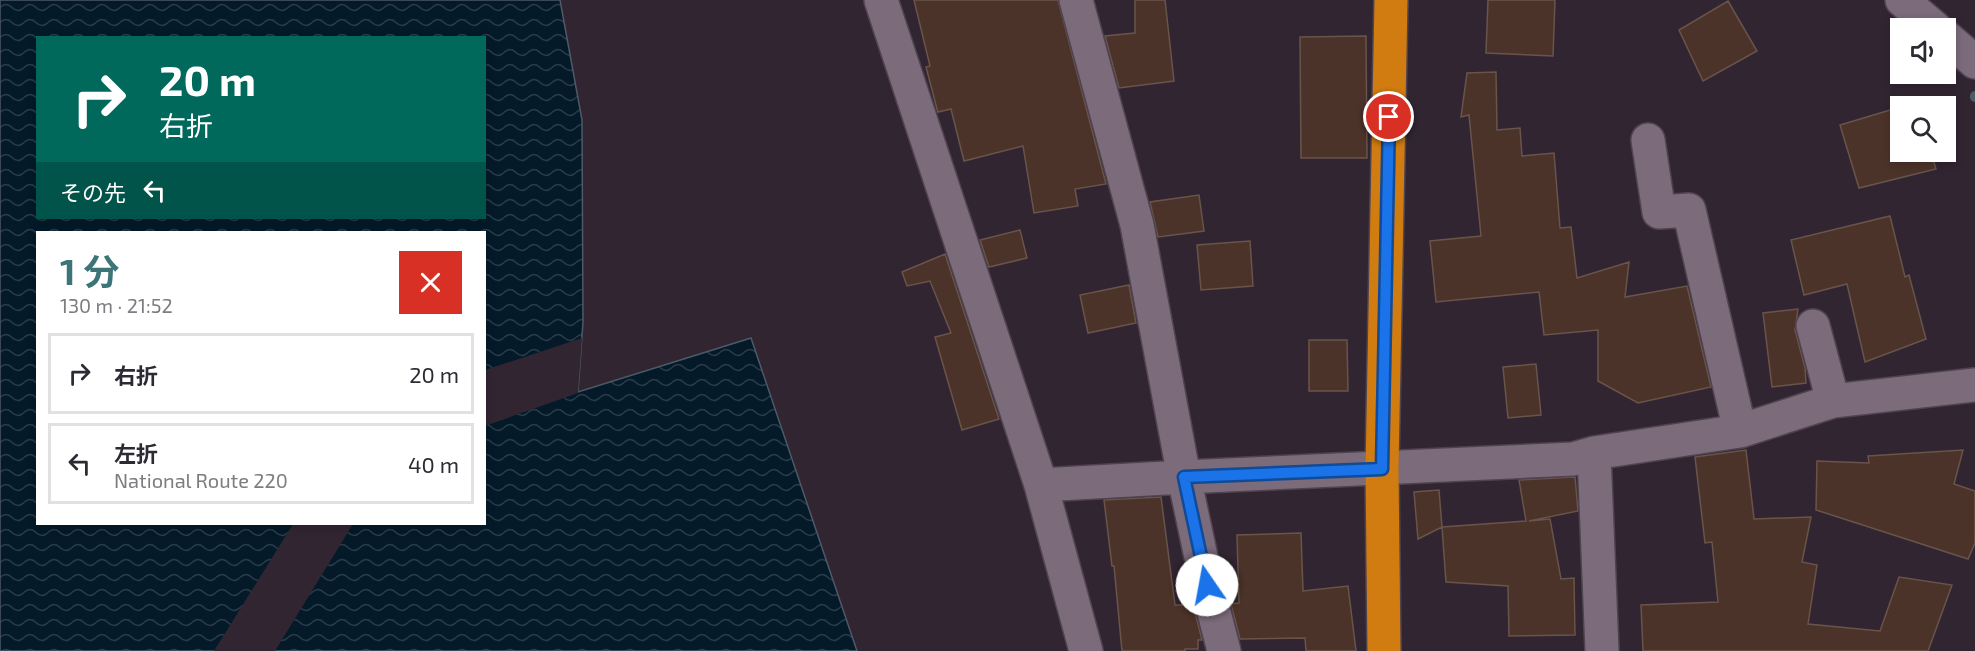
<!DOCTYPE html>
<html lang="ja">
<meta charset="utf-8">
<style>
:root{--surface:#fff;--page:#f7f7f7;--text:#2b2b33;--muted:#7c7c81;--line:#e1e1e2;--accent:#3d7477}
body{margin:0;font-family:"Exo 2","Noto Sans JP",sans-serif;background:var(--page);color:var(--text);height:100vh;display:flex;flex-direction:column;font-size:22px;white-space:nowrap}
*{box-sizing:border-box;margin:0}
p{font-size:20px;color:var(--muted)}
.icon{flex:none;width:33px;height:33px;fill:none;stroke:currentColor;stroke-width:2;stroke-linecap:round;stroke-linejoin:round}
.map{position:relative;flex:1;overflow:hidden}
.panel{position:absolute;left:36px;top:231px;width:450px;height:294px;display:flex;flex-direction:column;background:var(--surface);border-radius:0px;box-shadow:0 3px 9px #0003}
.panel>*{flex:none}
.guide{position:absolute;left:36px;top:36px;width:450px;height:183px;border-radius:0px;box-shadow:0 3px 9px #0003;background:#00695c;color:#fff;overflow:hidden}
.fabs{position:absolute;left:1890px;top:18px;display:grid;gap:12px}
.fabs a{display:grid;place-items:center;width:66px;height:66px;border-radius:0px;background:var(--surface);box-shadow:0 3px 9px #0003;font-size:30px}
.pin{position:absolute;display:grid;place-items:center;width:51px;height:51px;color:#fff;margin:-26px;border:3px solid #fff;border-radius:50%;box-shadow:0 2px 6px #0007}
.me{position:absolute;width:66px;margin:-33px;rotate:348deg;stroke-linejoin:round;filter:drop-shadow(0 0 4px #0008)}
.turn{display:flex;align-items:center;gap:21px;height:126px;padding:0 24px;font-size:27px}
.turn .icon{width:78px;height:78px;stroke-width:2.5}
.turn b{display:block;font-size:42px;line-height:51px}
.then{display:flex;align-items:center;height:57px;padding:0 24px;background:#0003;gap:12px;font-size:22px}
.round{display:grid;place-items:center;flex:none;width:63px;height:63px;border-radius:0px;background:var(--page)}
.headline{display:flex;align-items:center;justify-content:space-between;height:102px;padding:0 24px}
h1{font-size:36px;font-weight:700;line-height:45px;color:var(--accent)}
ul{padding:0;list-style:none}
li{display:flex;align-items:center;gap:18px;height:81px;margin:0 12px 9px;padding:0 12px;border:3px solid var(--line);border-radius:0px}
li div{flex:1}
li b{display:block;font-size:22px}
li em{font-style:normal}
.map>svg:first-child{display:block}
</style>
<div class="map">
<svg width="1975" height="651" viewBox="0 0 1975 651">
<defs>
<pattern id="water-waves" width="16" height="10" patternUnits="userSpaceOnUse" patternTransform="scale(1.5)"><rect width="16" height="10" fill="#041a29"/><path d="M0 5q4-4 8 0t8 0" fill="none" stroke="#293c49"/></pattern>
</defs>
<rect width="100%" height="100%" fill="#322532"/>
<path fill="url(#water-waves)" stroke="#4d5a67" stroke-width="1.5" fill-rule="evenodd" d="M0,0H560L582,120L583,322L578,392L751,338L857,651H0ZM38,38H484V218H38ZM38,232H484V524H38Z"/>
<path fill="#322532" d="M582,338L578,393L485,426V370Z
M293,524H353L275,651H214Z"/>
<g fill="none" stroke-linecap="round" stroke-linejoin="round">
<path stroke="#4d5a67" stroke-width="10" d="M1975,96V97"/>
</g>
<path fill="#4c3329" stroke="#69544c" stroke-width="1.5" d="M914,0H1058L1106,184L1075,189L1078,206L1034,213L1023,146L964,161L951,109L938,112L937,109L926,67L930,66Z
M1135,0H1165L1174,81L1119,88L1105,36L1135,33Z
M1488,0H1555L1553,56L1486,53Z
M1728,1L1757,51L1703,81L1679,30Z
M1366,36L1367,158H1301L1300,37Z
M1496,72L1497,130L1520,128L1522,156L1554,153L1560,228L1571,227L1577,278L1629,262L1625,297L1687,286L1711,387L1638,403L1598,381V330L1544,335L1539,292L1436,302L1430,241L1481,236L1469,115L1461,117L1467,73Z
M1917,102L1918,106H1900V152H1931L1936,169L1859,188L1840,125Z
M1199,195L1204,231L1158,237L1150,202Z
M1890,216L1905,277L1909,275L1926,339L1865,362L1847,284L1804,295L1791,240Z
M1020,230L1027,258L989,267L980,240Z
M1250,241L1253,286L1201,290L1197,245Z
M945,254L999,419L962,430L935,337L951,333L930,281L907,286L902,272Z
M1129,285L1136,323L1088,333L1080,295Z
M1798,309L1795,330L1805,368L1806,383L1772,387L1763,313Z
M1309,340H1347L1348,391H1309Z
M1536,364L1541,415L1508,418L1503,367Z
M1746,450L1754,519L1811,517L1802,562L1817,565L1808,624L1880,631L1899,577L1952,585L1928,651H1643L1641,605L1718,602L1712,542L1705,543L1695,457Z
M1963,450L1954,484L1975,491V543L1968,559L1816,510L1817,461L1869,463L1868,456Z
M1575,477L1578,511L1529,521L1550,519L1561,579L1574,578L1575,635L1509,636L1508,586L1446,582L1442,527L1526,521L1519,480Z
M1439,490L1442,527L1418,539L1414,492Z
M1161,497L1175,605H1193L1202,640H1198V649H1185V651H1122L1114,566H1112L1104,500Z
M1301,533L1303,591L1348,586L1356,651H1306L1305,638L1240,639L1231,604L1239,603L1237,535Z"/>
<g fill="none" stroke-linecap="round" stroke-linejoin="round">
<g stroke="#4f434f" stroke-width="36">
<path id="street" d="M881,0L1041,485L1086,651
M1076,0L1137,225L1184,477L1573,459L1594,453L1740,431L1833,401L1975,385
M1902,0L1935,28
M1946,37L1975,62
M1648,140L1659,212L1689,210L1740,431
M1813,326L1833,401
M1594,453L1602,651
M1041,485L1184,477L1207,585L1224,651"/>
</g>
<g stroke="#4f434f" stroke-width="36">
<path id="highway" d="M1384,651L1382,469L1391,0"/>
</g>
<use href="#street" stroke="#7c6b7b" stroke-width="33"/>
<use href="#highway" stroke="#d07c11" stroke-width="33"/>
</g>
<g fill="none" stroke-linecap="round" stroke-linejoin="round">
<g stroke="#114b97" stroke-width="15">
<path id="route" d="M1207,585L1184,477L1382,469L1389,117"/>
</g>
<use href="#route" stroke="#1a73e8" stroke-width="10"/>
</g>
</svg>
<div class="fabs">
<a><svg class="icon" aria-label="sound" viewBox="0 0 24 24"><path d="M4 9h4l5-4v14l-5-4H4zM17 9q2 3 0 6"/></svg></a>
<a><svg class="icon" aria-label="search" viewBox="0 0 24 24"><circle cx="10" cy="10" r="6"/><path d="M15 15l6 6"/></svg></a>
</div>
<div class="pin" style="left:1389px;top:117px;background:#d93025"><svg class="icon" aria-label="arrive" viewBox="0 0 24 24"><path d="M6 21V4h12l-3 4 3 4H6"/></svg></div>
<svg class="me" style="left:1207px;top:585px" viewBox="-20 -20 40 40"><circle r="19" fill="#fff"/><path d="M0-13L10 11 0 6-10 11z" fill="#1a73e8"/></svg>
<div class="guide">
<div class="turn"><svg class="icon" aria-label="right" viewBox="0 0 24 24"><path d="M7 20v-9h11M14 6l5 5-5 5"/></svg><div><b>20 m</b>右折</div></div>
<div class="then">その先<svg class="icon" aria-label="left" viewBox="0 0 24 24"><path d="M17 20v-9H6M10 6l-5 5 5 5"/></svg></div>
</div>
<section class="panel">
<div class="headline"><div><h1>1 分</h1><p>130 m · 21:52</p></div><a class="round" style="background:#d93025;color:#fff"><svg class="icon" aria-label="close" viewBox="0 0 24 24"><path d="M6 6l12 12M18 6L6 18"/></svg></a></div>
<ul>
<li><svg class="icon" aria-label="right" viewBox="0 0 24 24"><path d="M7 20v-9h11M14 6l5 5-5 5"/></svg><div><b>右折</b></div><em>20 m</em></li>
<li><svg class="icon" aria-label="left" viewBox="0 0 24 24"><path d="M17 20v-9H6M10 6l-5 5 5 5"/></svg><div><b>左折</b><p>National Route 220</p></div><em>40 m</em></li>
</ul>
</section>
</div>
